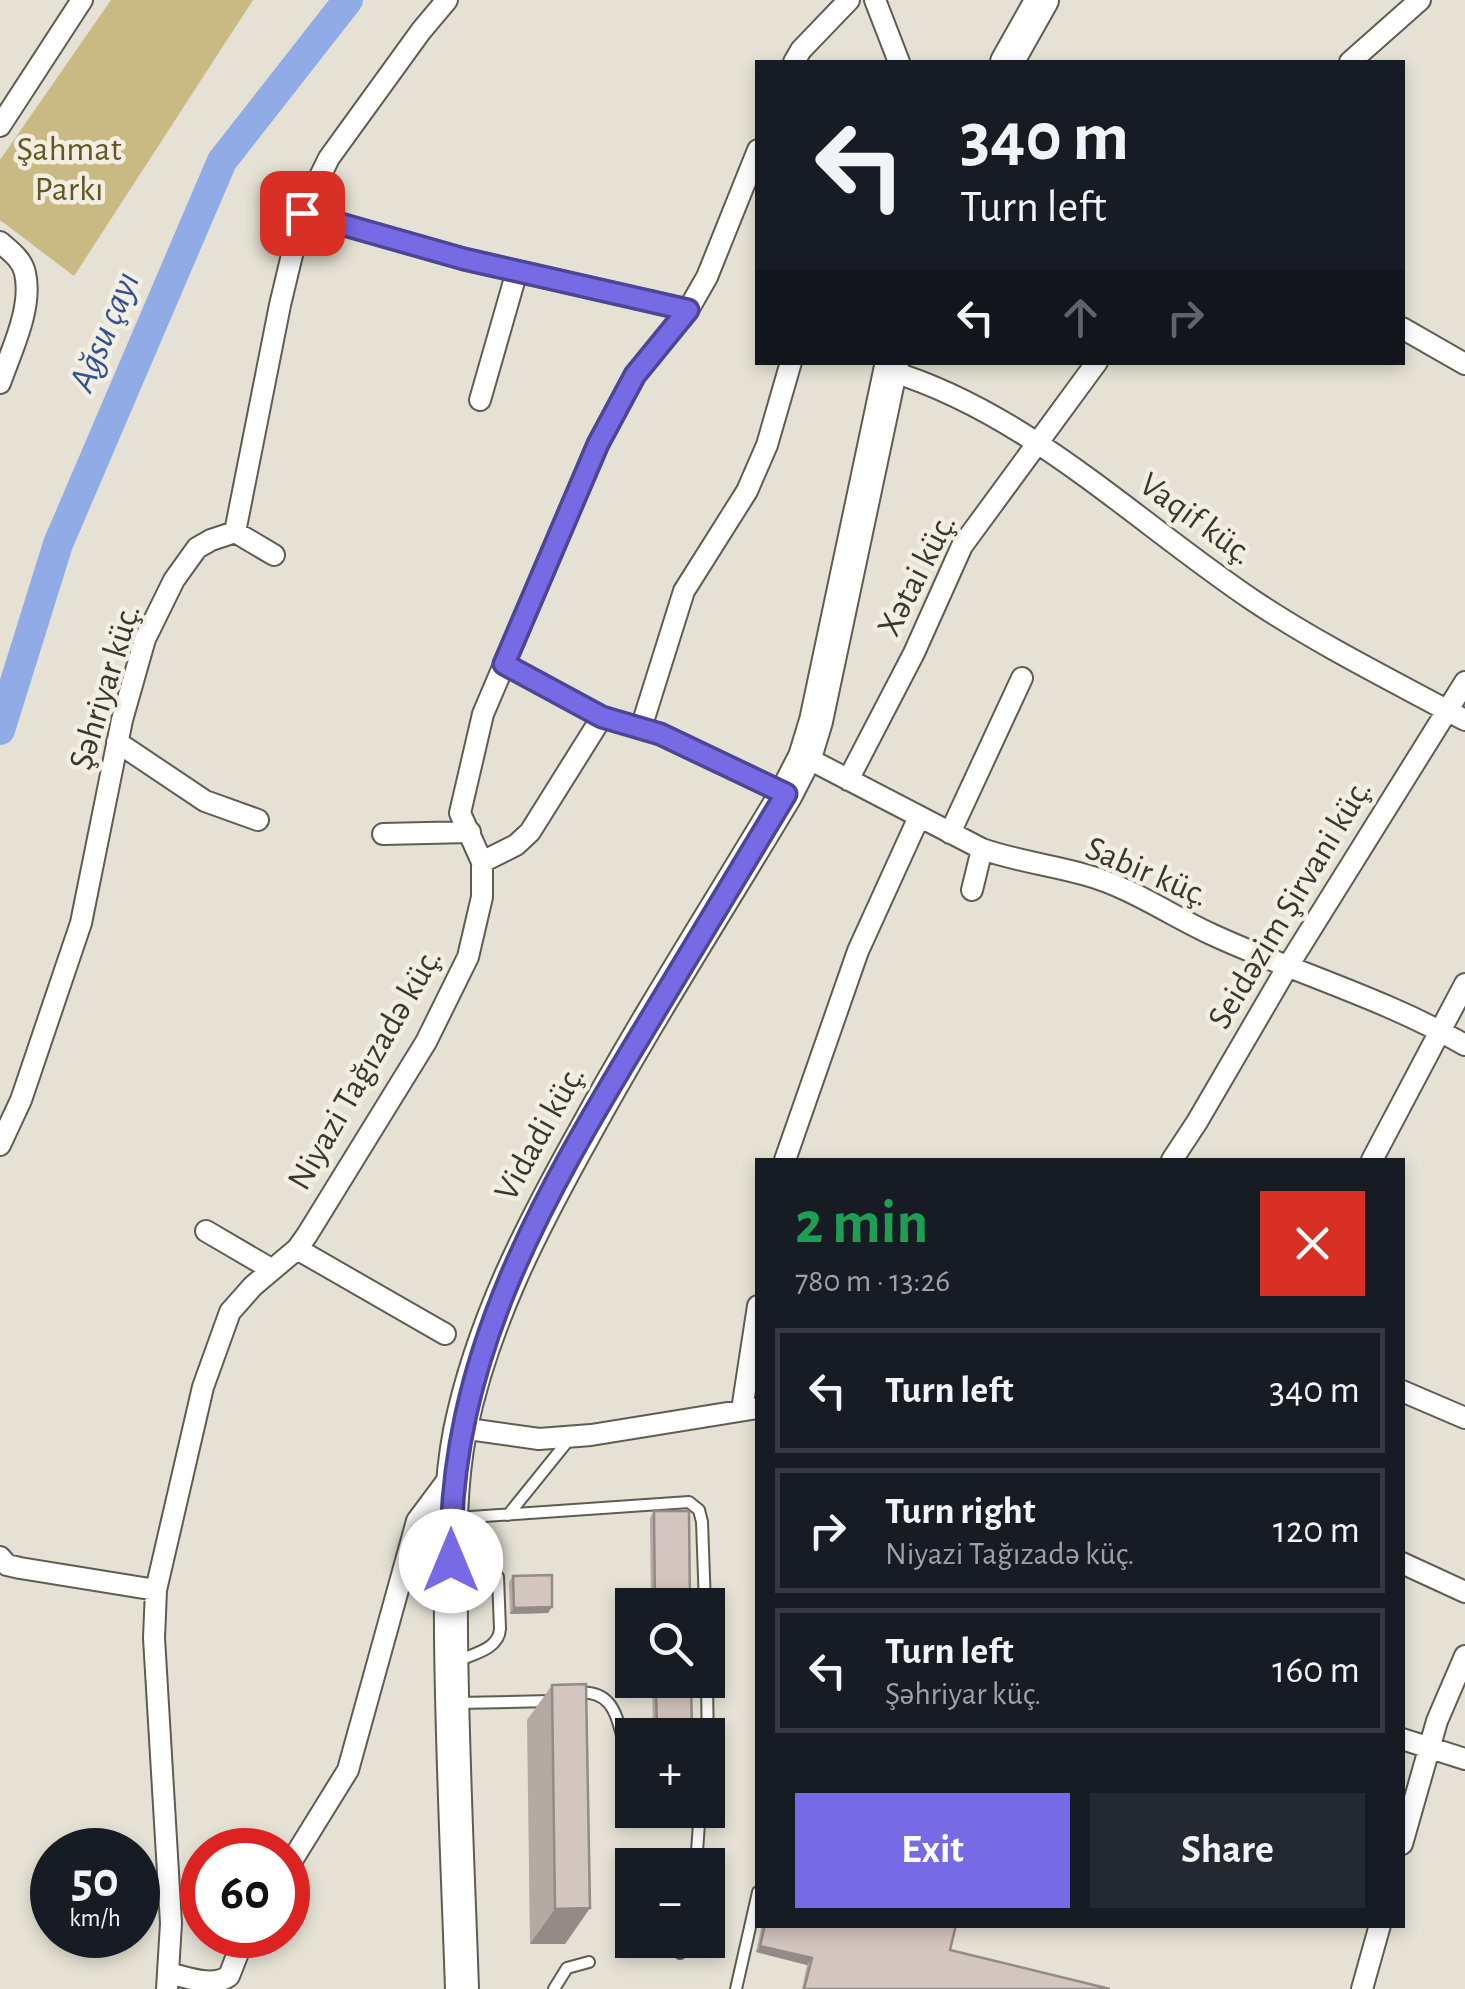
<!DOCTYPE html>
<meta charset="utf-8">
<style>
:root{--surface:#171b24;--page:#242831;--text:#f1f3f6;--muted:#9ea1a6;--line:#363941;--accent:#776ae5}
body{margin:0;font-family:"Alegreya Sans",sans-serif;background:var(--page);color:var(--text);height:100vh;display:flex;flex-direction:column;font-size:38px;white-space:nowrap}
*{box-sizing:border-box;margin:0}
p{font-size:32px;color:var(--muted)}
.icon{flex:none;width:55px;height:55px;fill:none;stroke:currentColor;stroke-width:2;stroke-linecap:round;stroke-linejoin:round}
.map{position:relative;flex:1;overflow:hidden}
.sheet{position:absolute;left:755px;top:1158px;width:650px;height:770px;display:flex;flex-direction:column;background:var(--surface);border-radius:0px;box-shadow:0 5px 15px #0003}
.sheet>*{flex:none}
.top-card{position:absolute;left:755px;top:60px;width:650px;height:305px;border-radius:0px;box-shadow:0 5px 15px #0003;background:#171b24;color:var(--text);overflow:hidden}
.controls{position:absolute;left:615px;top:1588px;display:grid;gap:20px}
.controls a{display:grid;place-items:center;width:110px;height:110px;border-radius:0px;background:var(--surface);box-shadow:0 5px 15px #0003;font-size:50px}
.speed{position:absolute;left:30px;top:1828px;display:flex;gap:20px;font-size:50px;font-weight:700;text-align:center}
.speed>*{display:grid;place-content:center;width:130px;height:130px;border-radius:50%;background:var(--surface);box-shadow:0 5px 15px #0003;line-height:1}
.speed small{font-size:25px;font-weight:400}
.speed .limit{border:15px solid #d22;background:#fff;color:#111}
.pin{position:absolute;display:grid;place-items:center;width:85px;height:85px;color:#fff;margin:-42px;border-radius:20px;box-shadow:0 5px 15px #0006}
.me{position:absolute;width:110px;margin:-55px;rotate:0deg;stroke-linejoin:round;filter:drop-shadow(0 0 8px #0008)}
.turn{display:flex;align-items:center;gap:35px;height:210px;padding:0 40px;font-size:45px}
.turn .icon{width:130px;height:130px;stroke-width:2.5}
.turn b{display:block;font-size:70px;line-height:85px}
.lanes{display:flex;align-items:center;height:95px;padding:0 40px;background:#0003;justify-content:center;gap:50px;direction:ltr}
.lanes .off{opacity:.35}
.round{display:grid;place-items:center;flex:none;width:105px;height:105px;border-radius:0px;background:var(--page)}
.head{display:flex;align-items:center;justify-content:space-between;height:170px;padding:0 40px}
h1{font-size:60px;font-weight:600;line-height:75px;color:#1e9e55}
.action{display:flex;gap:20px;margin-top:auto;padding:20px 40px}
.action a{flex:1;height:115px;border-radius:0px;background:var(--accent);color:#fff;font-size:40px;font-weight:600;line-height:115px;text-align:center}
.action a+a{background:var(--page);color:var(--text)}
ul{padding:0;list-style:none}
li{display:flex;align-items:center;gap:30px;height:125px;margin:0 20px 15px;padding:0 20px;border:5px solid var(--line);border-radius:0px}
li div{flex:1}
li b{display:block;font-size:38px}
li em{font-style:normal}
.map>svg:first-child{display:block}
</style>
<div class="map">
<svg width="1465" height="1989" viewBox="0 0 1465 1989">
<rect width="100%" height="100%" fill="#e5e2d5"/>
<path fill="#c9b983" d="M111,0H253L74,276L0,220V160Z"/>
<g fill="none" stroke-linecap="round" stroke-linejoin="round">
<path stroke="#90abe5" stroke-width="30" d="M0,730L58,544L222,161L348,0"/>
<g stroke="#5f5c51" stroke-width="14">
<path id="lane" d="M508,1515L571,1437
M456,1518L689,1502L699,1510L702,1522L705,1605
M457,1563L487,1571L498,1577L500,1629C499,1649 473,1654 457,1661
M707,1680L708,1755
M574,1693C617,1688 616,1720 627,1752L632,1755
M458,1703L551,1701
M696,1865L700,1810
M680,1953L682,1940
M554,1989L567,1968L589,1962
M736,1989L758,1892"/>
</g>
<g stroke="#5f5c51" stroke-width="24">
<path id="street" d="M875,0L899,62
M794,62L801,50L849,0
M1350,62L1420,0
M0,126L82,0
M302,213L464,259L688,310
M0,242C10,251 22,259 25,273C33,308 11,351 0,383
M1402,328L1465,364
M890,371C1028,413 1136,522 1254,601C1320,645 1395,682 1465,720
M480,400L517,271
M235,532L274,555
M504,664L602,717L661,734L786,794
M641,728L684,591L747,491L767,445L791,362
M117,742L205,801L258,820
M805,757L982,849C1016,861 1051,865 1086,875C1130,887 1170,915 1211,934C1295,973 1384,998 1465,1045
M848,780L914,653L962,546L1097,362
M950,833L1022,678
M383,834L470,832
M482,862L516,845L530,832L602,717
M972,890L982,849
M0,1145L21,1100L81,923L122,720L145,639L174,580L197,548L211,540L235,532L280,305L302,213L329,158L421,31L447,0
M785,1160L858,951L919,817
M1172,1160L1197,1122L1288,966L1465,682
M1372,1160L1465,984
M206,1231L271,1269
M297,1249L445,1334
M1402,1391L1465,1418
M742,1410L758,1306
M461,1428L539,1439L591,1435L758,1408
M0,1557L7,1565L20,1568L156,1590
M1402,1563L1465,1592
M1402,1739L1465,1759
M1402,1844L1437,1721L1465,1656
M288,1867L348,1770L417,1521L452,1474
M168,1973C187,1977 212,1988 229,1976L245,1935
M167,1989L171,1923L154,1638L156,1590L203,1387L230,1312L253,1286L297,1249L307,1235L426,1042L468,957L482,897V862L460,813L483,714L598,444L635,375L688,310L707,277L758,150
M1362,1989L1380,1925"/>
</g>
<g stroke="#5f5c51" stroke-width="36">
<path id="primary" d="M1007,62L1042,0
M462,1989C458,1871 452,1752 451,1634C451,1566 447,1498 460,1431C482,1323 532,1227 585,1132C648,1017 719,906 786,794L805,757L816,721L892,362"/>
</g>
<use href="#lane" stroke="#fff" stroke-width="10"/>
<use href="#street" stroke="#fff" stroke-width="20"/>
<use href="#primary" stroke="#fff" stroke-width="32"/>
</g>
<path fill="#b5a9a4" d="M654,1511L690,1605H651L650,1518Z
M513,1576L548,1613L510,1614L509,1582Z
M652,1680H691L692,1735H653Z
M552,1685L590,1908L565,1944H530L527,1720Z
M762,1925H956L950,1950L1110,1989H802L807,1965L756,1952Z"/>
<path fill="#948a86" d="M552,1607L548,1613L510,1614L514,1608Z
M590,1908L565,1944H530L555,1909Z
M760,1946L812,1958L807,1965L756,1952Z"/>
<path fill="#d3c5bf" stroke="#948a86" stroke-width="2.5" d="M654,1511H689L690,1605H655Z
M552,1575V1607L514,1608L513,1576Z
M656,1680H691L692,1735H657Z
M586,1684L590,1908L555,1909L552,1685Z
M765,1925H956L950,1950L1110,1989H804L812,1958L760,1946Z"/>
<g fill="none" stroke-linecap="round" stroke-linejoin="round">
<g stroke="#4d4595" stroke-width="25">
<path id="route" d="M302,213L464,259L688,310L635,375L598,444L504,664L602,717L660,734L786,794C739,872 692,950 645,1028C543,1197 448,1357 451,1561"/>
</g>
<use href="#route" stroke="#776ae5" stroke-width="18"/>
</g>
<g text-anchor="middle" dominant-baseline="central" stroke-width="9" stroke-linejoin="round" paint-order="stroke">
<g font-size="35" fill="#655624" stroke="#f2efe2">
<text x="69" y="149">Şahmat<tspan x="69" dy="40">Parkı</tspan></text>
</g>
<g font-size="35" fill="#383732" stroke="#f2efe2">
<text transform="translate(1196 519) rotate(36)">Vaqif küç.</text>
<text transform="translate(917 575) rotate(-63)">Xətai küç.</text>
<text transform="translate(105 687) rotate(-73)">Şəhriyar küç.</text>
<text transform="translate(1147 872) rotate(23)">Sabir küç.</text>
<text transform="translate(1290 904) rotate(-59)">Seidəzim Şirvani küç.</text>
<text transform="translate(365 1069) rotate(-60)">Niyazi Tağızadə küç.</text>
<text transform="translate(540 1133) rotate(-61)">Vidadi küç.</text>
</g>
<g font-size="38" font-style="italic" fill="#325096" stroke="#f2efe2">
<text transform="translate(105 332) rotate(-67)">Ağsu çayı</text>
</g>
</g>
</svg>
<div class="controls">
<a><svg class="icon" aria-label="search" viewBox="0 0 24 24"><circle cx="10" cy="10" r="6"/><path d="M15 15l6 6"/></svg></a>
<a>+</a>
<a>−</a>
</div>
<div class="speed"><div>50<small>km/h</small></div><div class="limit">60</div></div>
<div class="pin" style="left:302px;top:213px;background:#d93025"><svg class="icon" aria-label="arrive" viewBox="0 0 24 24"><path d="M6 21V4h12l-3 4 3 4H6"/></svg></div>
<svg class="me" style="left:451px;top:1561px" viewBox="-20 -20 40 40"><circle r="19" fill="#fff"/><path d="M0-13L10 11 0 6-10 11z" fill="#776ae5"/></svg>
<div class="top-card">
<div class="turn"><svg class="icon" aria-label="left" viewBox="0 0 24 24"><path d="M17 20v-9H6M10 6l-5 5 5 5"/></svg><div><b>340 m</b>Turn left</div></div>
<div class="lanes"><svg class="icon" aria-label="left" viewBox="0 0 24 24"><path d="M17 20v-9H6M10 6l-5 5 5 5"/></svg><svg class="icon off" aria-label="ahead" viewBox="0 0 24 24"><path d="M12 20V5M6 11l6-6 6 6"/></svg><svg class="icon off" aria-label="right" viewBox="0 0 24 24"><path d="M7 20v-9h11M14 6l5 5-5 5"/></svg></div>
</div>
<section class="sheet">
<div class="head"><div><h1>2 min</h1><p>780 m · 13:26</p></div><a class="round" style="background:#d93025;color:#fff"><svg class="icon" aria-label="close" viewBox="0 0 24 24"><path d="M6 6l12 12M18 6L6 18"/></svg></a></div>
<ul>
<li><svg class="icon" aria-label="left" viewBox="0 0 24 24"><path d="M17 20v-9H6M10 6l-5 5 5 5"/></svg><div><b>Turn left</b></div><em>340 m</em></li>
<li><svg class="icon" aria-label="right" viewBox="0 0 24 24"><path d="M7 20v-9h11M14 6l5 5-5 5"/></svg><div><b>Turn right</b><p>Niyazi Tağızadə küç.</p></div><em>120 m</em></li>
<li><svg class="icon" aria-label="left" viewBox="0 0 24 24"><path d="M17 20v-9H6M10 6l-5 5 5 5"/></svg><div><b>Turn left</b><p>Şəhriyar küç.</p></div><em>160 m</em></li>
</ul>
<div class="action"><a>Exit</a><a>Share</a></div>
</section>
</div>
